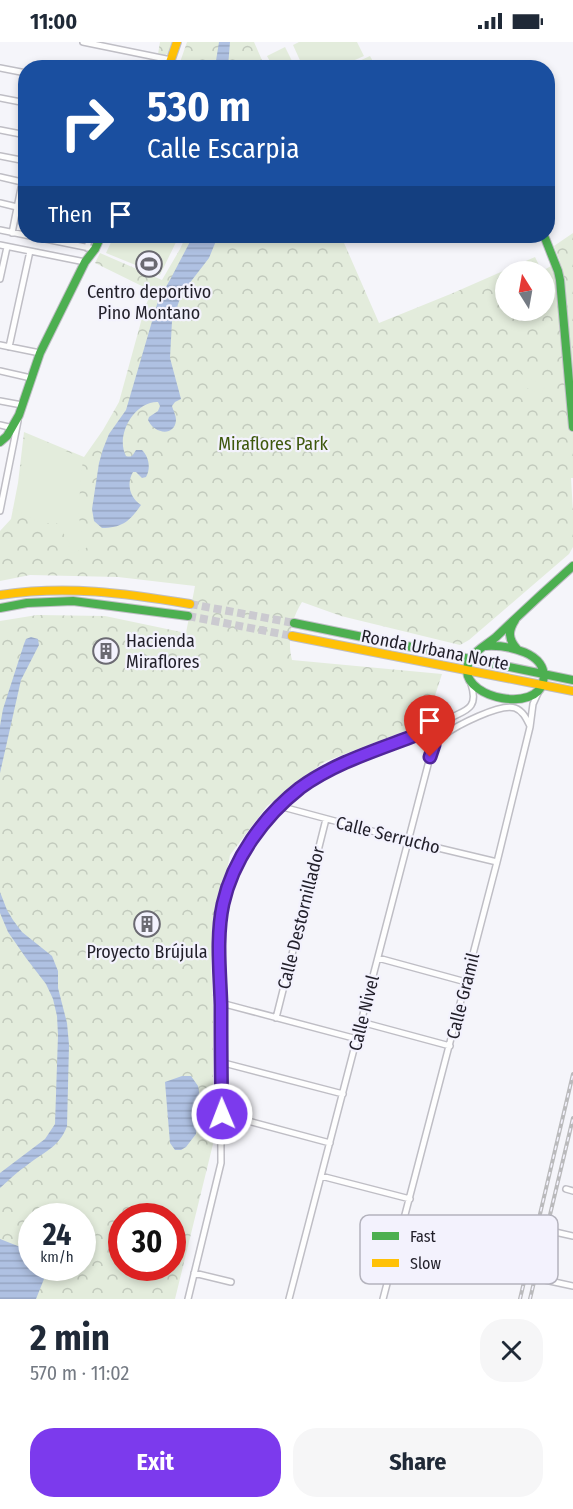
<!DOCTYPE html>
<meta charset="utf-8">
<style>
:root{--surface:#fff;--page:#f6f6f7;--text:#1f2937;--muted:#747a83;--accent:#7c3aed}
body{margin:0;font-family:"Fira Sans Condensed",sans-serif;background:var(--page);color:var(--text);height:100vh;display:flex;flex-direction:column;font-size:22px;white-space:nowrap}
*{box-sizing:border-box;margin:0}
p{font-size:20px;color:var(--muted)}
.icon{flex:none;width:33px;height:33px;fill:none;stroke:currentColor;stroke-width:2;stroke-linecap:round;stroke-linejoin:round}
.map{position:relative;height:1257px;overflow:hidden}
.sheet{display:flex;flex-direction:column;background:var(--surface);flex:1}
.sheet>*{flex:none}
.top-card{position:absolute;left:18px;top:18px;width:537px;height:183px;border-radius:24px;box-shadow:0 3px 9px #0003;background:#1a4fa0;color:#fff;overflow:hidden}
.needle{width:39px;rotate:349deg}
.tools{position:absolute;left:495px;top:219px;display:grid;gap:12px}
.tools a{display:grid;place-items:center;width:60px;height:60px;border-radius:50%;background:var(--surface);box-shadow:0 3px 9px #0003;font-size:30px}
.speed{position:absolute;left:18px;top:1161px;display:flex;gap:12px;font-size:30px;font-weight:700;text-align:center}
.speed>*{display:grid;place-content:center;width:78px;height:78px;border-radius:50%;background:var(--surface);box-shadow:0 3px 9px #0003;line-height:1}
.speed small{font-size:15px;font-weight:400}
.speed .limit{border:9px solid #d22;background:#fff;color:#111}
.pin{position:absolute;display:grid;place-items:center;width:51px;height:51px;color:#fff;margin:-62px -26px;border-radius:50% 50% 50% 0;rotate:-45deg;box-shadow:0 0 6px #0007}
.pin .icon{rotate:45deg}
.me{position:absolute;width:66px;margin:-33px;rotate:359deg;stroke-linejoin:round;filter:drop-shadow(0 0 4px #0008)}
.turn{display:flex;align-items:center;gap:21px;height:126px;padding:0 30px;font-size:27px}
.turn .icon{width:78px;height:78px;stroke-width:2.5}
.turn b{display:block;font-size:42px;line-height:51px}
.then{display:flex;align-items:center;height:57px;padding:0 30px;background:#0003;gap:12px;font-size:22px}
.round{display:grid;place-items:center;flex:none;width:63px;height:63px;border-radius:24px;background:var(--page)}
.headline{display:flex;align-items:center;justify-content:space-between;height:102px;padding:0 30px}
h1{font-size:36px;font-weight:700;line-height:45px}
.cta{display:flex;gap:12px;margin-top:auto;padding:12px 30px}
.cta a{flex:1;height:69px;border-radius:24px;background:var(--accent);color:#fff;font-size:24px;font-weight:700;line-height:69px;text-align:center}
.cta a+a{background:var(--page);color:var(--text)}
.status{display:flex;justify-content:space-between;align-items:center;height:42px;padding:0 30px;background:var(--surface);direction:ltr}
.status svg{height:16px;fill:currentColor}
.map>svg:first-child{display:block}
</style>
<div class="status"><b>11:00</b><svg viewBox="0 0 49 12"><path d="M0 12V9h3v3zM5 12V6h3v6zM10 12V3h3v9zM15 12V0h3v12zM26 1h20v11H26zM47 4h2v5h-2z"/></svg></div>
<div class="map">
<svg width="573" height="1257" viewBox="0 0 573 1257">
<defs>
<pattern id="forest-crowns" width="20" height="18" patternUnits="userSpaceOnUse" patternTransform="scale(1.5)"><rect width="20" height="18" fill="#e3ecdc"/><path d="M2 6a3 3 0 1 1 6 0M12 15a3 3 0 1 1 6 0" fill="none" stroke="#c2cabd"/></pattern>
<pattern id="water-rules" width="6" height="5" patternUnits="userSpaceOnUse" patternTransform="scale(1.5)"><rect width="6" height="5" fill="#afc1e2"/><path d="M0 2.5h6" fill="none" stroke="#96a5c2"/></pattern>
</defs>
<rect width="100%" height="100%" fill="#f5f5fa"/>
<path fill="url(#forest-crowns)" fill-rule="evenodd" d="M160,0H174L170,11L165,13L158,12Z
M187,0H254L265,25L178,26Z
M573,191V436H571L573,470V505L569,512L469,598L460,603L341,574L302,560C291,577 287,598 292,618L442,632L426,681L324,720L267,764L230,813L223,847L216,868L211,921L213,965V1102L175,1257H0V579L37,573L105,574L186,591L195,544L118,535L30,533L0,539V489L11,477L18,441L24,390L84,415L103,388L119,360L145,265L152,249L95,221L100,211L162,238L180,207L186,194H341L379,281L453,251L535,215L542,229L560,219L554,204ZM506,230H544V268H506ZM32,1174H82V1226H32ZM122,1174H172V1226H122Z"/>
<path fill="#e3ecdc" d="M299,0H357L364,14L339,25H303L293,3Z
M285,5L295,25H273L267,14Z
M370,14L376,25H346Z
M114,194H179L160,233L106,211Z
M521,332L545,345L540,353L516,340Z
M25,393L83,416L78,471L82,490L91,504L65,514L70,502L57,481H40L14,467L19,443Z"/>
<path fill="url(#water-rules)" d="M219,0H230L228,25H215Z
M193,194H218L209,216L182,251L172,279L170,316L181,357L175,360L172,364C173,368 176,373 176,378C175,395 154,392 148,378L149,375L158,369L160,364L158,360C134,359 115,394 126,414C133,416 133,412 136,408H142C149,415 151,426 146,435L142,436L136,430H133C126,442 130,456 141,463C130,479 122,486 102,486L94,479L92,467L99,421L103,407L109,392L126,368L158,259L171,236Z
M31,595L38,597L39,603L21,638L0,731V684L3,667L24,602L26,597Z
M0,850L7,868L13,878L22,890L52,914L58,929V946L67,981L69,1003L67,1084C59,1106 43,1110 26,1124C17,1130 9,1138 0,1146V1131L45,1097L55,1082L58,993L57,974L53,957L46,942L26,916L8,890L0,871Z
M182,1034H191L198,1044L200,1056L196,1092L186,1105L181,1108H175L170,1101L165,1040Z
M0,1197L28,1208L31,1211L32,1226H41L44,1237L36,1257H0Z"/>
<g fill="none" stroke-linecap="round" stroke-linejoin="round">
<path stroke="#cbcad0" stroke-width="8" stroke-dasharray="8 4" stroke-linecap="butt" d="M190,562L294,581
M188,574L292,594"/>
<g stroke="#bfbec5" stroke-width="8">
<path id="street" d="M83,0L171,18
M0,26L26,31
M34,26L35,23L46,26
M0,56L26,61
M0,88L26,93
M0,114L26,119
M0,135L22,140
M0,161L17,165
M0,188L95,207
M12,191L26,121
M0,203L85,220
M87,206L90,194
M0,237L7,205
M0,303L40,311
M9,305L30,209
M0,329L31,336
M0,359L22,363
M0,383L13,386
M0,469L18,379
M419,693C427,694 430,696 434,703C437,700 441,696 444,693C456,684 500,661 515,666C523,669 526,676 530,684
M279,764L409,799L497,820
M378,916L466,940
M221,961L357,997
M276,976L326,777
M361,980L450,1004
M220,1020L343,1052
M222,1072L330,1101
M321,1134L410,1157
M566,1147L573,1149
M555,1190L573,1194
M194,1231L231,1240
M545,1238L573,1244
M188,1257L221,1121L220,893C221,883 221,871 224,861C235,816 263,773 301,746C339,718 395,700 439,685C453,667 482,675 471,642
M289,1257L430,715L439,685
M383,1257L497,820L530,685L533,662L538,651"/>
</g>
<g stroke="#bfbec5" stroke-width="10">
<path id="fast" d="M545,196L558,229L560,238L573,385
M0,400L7,394L19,373L40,311L85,220L95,207L101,194
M0,566L27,561L73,559L188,574
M515,578C508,589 508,597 517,607
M294,581L573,638
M486,604C506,603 550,610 543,640C536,670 468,657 467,629C467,625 469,619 471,616C477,607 488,602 496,595C521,571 547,547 573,524"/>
</g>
<g stroke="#bfbec5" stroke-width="10">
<path id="slow" d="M168,26L177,0
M0,553C67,543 124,551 190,562
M292,594L573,649"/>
</g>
<use href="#street" stroke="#fefefe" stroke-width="5"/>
<use href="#fast" stroke="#4caf50" stroke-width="8"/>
<use href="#slow" stroke="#ffc107" stroke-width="8"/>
<g stroke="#bababc" stroke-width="4">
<path id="rail" d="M520,1257L573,1032
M530,1257L573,1076"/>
</g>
<use href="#rail" stroke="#f3f2fd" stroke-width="1.5" stroke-dasharray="4.5" stroke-linecap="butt"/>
</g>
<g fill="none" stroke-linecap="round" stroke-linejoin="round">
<g stroke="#51269a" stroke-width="15">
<path id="route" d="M222,1072C221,1036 221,999 221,963C220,930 216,895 223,862C233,817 264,774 300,746C334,721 377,708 416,693C425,694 430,695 434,703L430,715"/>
</g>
<use href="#route" stroke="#7c3aed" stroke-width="10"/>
</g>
<defs>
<g id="stadium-ring" transform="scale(1.35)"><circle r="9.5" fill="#f3f2fd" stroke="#6b6a72" stroke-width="1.5"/><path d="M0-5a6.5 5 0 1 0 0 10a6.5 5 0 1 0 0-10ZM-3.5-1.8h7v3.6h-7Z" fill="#6b6a72"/></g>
<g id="building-ring" transform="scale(1.35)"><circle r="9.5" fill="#f3f2fd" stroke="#6b6a72" stroke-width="1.5"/><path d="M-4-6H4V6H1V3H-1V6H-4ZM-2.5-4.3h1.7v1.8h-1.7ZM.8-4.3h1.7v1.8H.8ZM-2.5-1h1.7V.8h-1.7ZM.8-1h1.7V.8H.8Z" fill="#6b6a72"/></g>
</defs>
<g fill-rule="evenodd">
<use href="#stadium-ring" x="149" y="222"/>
<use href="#building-ring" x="106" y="609"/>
<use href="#building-ring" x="147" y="882"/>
</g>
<g text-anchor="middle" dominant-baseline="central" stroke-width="4.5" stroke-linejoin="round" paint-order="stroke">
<g font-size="18" fill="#211f29" stroke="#f3f2fd">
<text x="149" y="250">Centro deportivo<tspan x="149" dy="21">Pino Montano</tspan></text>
<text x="126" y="599" text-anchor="start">Hacienda<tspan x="126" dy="21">Miraflores</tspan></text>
<text x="147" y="910">Proyecto Brújula</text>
</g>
<g font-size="18" fill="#3e580d" stroke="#f3f2fd">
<text x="273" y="402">Miraflores Park</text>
</g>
<g font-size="18" fill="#211f29" stroke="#f3f2fd">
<text transform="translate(435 608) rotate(11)">Ronda Urbana Norte</text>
<text transform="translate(388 793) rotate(14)">Calle Serrucho</text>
<text transform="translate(301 876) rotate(-76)">Calle Destornillador</text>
<text transform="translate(463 954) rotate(-76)">Calle Gramil</text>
<text transform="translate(364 971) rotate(-76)">Calle Nivel</text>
</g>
</g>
<rect x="360" y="1173" width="198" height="69" rx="9" fill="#f3f2fd" stroke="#b4b3bd" stroke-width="1.5"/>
<rect x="372" y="1190" width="27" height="8" fill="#4caf50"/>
<rect x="372" y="1217" width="27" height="8" fill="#ffc107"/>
<g font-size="16" fill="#211f29">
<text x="410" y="1200">Fast</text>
<text x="410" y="1227">Slow</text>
</g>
</svg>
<div class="tools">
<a><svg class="needle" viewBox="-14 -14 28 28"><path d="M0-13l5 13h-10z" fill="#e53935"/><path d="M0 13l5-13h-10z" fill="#747a83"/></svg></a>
</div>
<div class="speed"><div>24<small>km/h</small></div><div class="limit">30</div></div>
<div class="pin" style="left:430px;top:715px;background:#d93025"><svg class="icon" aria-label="arrive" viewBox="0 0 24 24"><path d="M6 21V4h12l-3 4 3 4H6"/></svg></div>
<svg class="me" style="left:222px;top:1072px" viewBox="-20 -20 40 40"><circle r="17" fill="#7c3aed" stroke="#fff" stroke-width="3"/><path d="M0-11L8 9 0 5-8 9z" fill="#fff"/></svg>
<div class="top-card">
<div class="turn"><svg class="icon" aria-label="right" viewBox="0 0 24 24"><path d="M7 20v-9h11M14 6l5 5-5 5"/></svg><div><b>530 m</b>Calle Escarpia</div></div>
<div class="then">Then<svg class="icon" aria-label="arrive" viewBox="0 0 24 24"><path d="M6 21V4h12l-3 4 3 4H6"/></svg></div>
</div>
</div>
<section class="sheet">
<div class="headline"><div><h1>2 min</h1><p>570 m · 11:02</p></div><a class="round"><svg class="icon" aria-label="close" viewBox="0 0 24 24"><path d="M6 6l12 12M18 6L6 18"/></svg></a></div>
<div class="cta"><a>Exit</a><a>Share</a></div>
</section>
